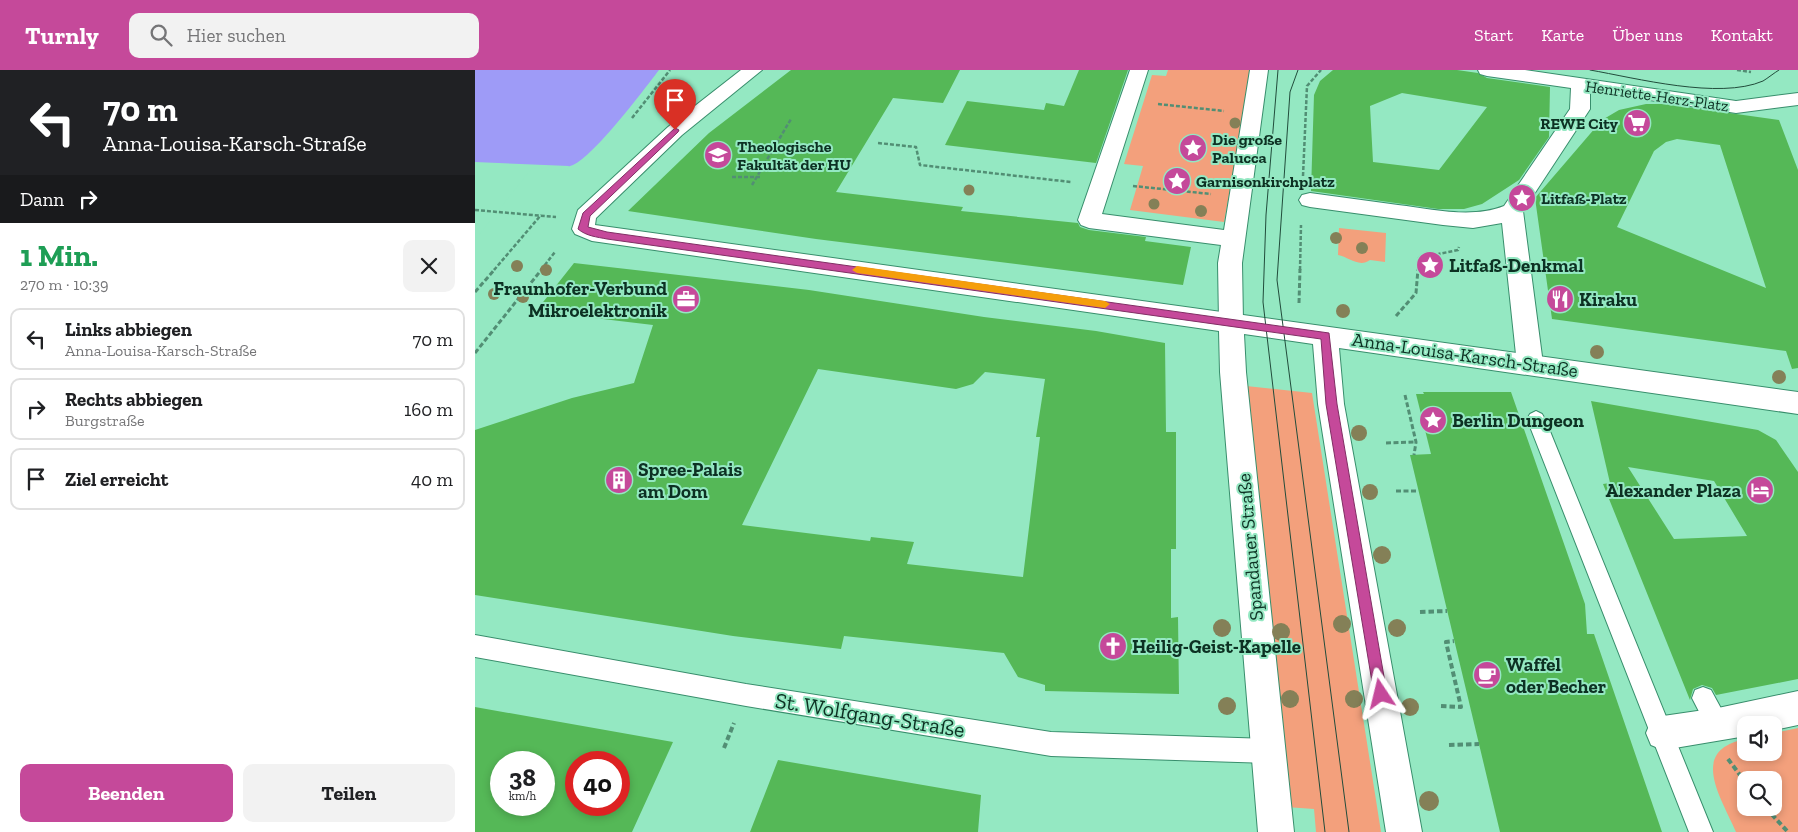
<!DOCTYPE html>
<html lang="de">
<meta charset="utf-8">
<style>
:root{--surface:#fff;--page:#f2f2f2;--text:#202124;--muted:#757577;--line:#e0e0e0;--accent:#c5499a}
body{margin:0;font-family:"Zilla Slab",serif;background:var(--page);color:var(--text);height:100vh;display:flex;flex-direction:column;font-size:19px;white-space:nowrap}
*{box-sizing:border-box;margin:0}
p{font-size:16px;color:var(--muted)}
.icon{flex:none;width:28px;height:28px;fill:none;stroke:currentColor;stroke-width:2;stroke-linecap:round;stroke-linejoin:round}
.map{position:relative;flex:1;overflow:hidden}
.sheet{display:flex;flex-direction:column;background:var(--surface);width:475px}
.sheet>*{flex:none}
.guide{background:#202124;color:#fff;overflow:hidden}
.fabs{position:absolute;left:1262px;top:646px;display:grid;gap:10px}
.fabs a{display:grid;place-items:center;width:45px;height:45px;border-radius:10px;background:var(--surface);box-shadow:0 2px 8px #0003;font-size:25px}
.speed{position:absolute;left:15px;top:681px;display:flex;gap:10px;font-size:25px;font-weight:700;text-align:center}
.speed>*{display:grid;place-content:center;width:65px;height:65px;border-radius:50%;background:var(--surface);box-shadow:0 2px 8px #0003;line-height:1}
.speed small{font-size:12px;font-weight:400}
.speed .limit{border:8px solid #d22;background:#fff;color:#111}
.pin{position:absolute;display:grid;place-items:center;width:42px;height:42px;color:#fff;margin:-51px -21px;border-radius:50% 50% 50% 0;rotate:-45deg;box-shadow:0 0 5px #0007}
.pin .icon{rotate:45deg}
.me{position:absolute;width:55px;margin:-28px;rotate:350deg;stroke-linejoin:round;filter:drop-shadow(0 0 4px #0008)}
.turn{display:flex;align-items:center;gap:18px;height:105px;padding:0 20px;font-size:22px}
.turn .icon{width:65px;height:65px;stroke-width:2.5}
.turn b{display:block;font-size:35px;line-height:42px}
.then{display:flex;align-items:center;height:48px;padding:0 20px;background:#0003;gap:10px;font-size:19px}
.round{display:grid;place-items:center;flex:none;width:52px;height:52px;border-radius:10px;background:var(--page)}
.overview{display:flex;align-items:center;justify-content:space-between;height:85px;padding:0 20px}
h1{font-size:30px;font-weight:700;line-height:38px;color:#1e9e55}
.cta{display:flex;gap:10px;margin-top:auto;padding:10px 20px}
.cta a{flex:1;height:58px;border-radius:10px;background:var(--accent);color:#fff;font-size:20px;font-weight:700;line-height:58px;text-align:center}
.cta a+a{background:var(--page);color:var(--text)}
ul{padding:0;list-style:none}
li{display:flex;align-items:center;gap:15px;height:62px;margin:0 10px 8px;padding:0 10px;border:2px solid var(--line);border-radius:10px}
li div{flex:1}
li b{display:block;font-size:19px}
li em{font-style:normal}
header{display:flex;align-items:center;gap:30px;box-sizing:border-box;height:70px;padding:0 25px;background:var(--accent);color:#fff}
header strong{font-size:24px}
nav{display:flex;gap:28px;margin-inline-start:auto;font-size:18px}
.search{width:350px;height:45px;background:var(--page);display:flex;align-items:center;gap:12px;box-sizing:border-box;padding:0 18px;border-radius:10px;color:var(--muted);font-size:19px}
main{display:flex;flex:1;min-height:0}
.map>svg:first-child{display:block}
</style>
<header>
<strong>Turnly</strong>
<div class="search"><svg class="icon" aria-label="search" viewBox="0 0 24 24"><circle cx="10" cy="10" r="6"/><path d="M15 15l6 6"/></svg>Hier suchen</div>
<nav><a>Start</a><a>Karte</a><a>Über uns</a><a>Kontakt</a></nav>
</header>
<main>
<section class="sheet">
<div class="guide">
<div class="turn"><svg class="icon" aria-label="left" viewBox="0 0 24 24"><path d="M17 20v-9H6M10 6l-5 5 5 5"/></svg><div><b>70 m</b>Anna-Louisa-Karsch-Straße</div></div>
<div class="then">Dann<svg class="icon" aria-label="right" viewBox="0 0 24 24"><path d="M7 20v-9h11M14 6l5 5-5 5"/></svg></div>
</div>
<div class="overview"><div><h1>1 Min.</h1><p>270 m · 10:39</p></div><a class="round"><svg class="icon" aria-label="close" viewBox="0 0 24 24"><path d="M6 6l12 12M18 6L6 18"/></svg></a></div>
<ul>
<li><svg class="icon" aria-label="left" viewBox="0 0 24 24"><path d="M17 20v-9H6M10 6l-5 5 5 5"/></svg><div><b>Links abbiegen</b><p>Anna-Louisa-Karsch-Straße</p></div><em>70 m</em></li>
<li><svg class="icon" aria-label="right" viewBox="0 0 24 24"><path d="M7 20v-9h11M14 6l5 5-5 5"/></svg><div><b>Rechts abbiegen</b><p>Burgstraße</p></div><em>160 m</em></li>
<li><svg class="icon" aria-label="arrive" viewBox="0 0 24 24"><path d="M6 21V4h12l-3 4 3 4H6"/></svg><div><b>Ziel erreicht</b></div><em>40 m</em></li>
</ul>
<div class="cta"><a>Beenden</a><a>Teilen</a></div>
</section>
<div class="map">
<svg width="1323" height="762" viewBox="0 0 1323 762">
<rect width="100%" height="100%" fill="#94e8c2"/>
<path fill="#f3a07c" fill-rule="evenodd" d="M693,0H777L749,152L655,140L668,96L649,94L677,5L691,6Z
M864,158L911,163L910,192L895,190C884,198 874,187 863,185Z
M771,316L837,323L906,762H841L839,739L811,737Z
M1323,658V762H1261C1246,727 1213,680 1271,669V682H1299V663ZM1271,710H1299V738H1271Z"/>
<path fill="#9e9bf7" d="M0,0H184C168,21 119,86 98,95C86,100 69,96 56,96L0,168Z"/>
<path fill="#94e8c2" d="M0,92L94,96L92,99L83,100L57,98L0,170Z"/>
<path fill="#55b857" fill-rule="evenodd" d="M316,0H485L468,33L418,28L361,122L488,137L486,141L603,153L605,157L614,160L671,167L670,171L716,177L708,215L341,169L153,141L234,63Z
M604,0H653L621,93L470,75L492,31L569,40L571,33L589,36Z
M858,0H982L1003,3L1012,8L1075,17L1074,67L1044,110L1007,134L989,139H963L836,121L839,25L845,11ZM927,23L1012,37L964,100L898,92L895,36Z
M1171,34H1190L1304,50L1323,100V298L1317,299L1311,281L1077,249L1060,128L1127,50L1144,40ZM1202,69L1245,75L1291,218L1142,157L1179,81L1191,72Z
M99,193L334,220L509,247L621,261L690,273L691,362H701V479H696V548L703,547L704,624L570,621V615L543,607L529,583L369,566L366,579L258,566L0,525V360L97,328L159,313L178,255L61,241ZM343,299L481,319L498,314L510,302L570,309L561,367H565L548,507L432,494L439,472L396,467L395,471L267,455Z
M948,322H1036L1110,534L1112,564H1119L1187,762H1025L935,385L956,384L941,324H949Z
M1116,331L1283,360L1301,370L1323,402V609L1241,625L1237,618L1227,615L1218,619L1215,630L1128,414L1135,413ZM1153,397L1239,411L1272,466L1199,469Z
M0,637L198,672L157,762H0ZM26,692H69V735H26ZM101,692H144V735H101Z
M303,690L506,725L503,762H275Z"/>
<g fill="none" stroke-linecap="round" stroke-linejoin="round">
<g stroke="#388e6c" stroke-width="2">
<path id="lane" d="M1061,341L1067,344L1070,349L1238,762H1214L1052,349L1055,344Z
M0,565L271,614L576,662L794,669L802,673L806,681L802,689L794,693L576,686L271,636L0,587Z
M1228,617L1236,620L1255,655L1251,663L1243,667L1235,663L1217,628L1220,620Z"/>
</g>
<g stroke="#388e6c" stroke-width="2">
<path id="street" d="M655,0H673L627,144L749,160L775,0H793L767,193L768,252L765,259L756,261L747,259L744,252L743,193L746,175L614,158L606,155L603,150Z
M1003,0H1050L1261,31L1323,23V35L1261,43L1115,21V39L1048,141L1068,294L1064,301L1055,304L1046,301L1042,294L1027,153L998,158L968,155L835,137L827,135L824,130L827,125L835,123C864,127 894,131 923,135C958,139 996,149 1029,136L1095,39L1096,18L1012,6L1005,4Z
M1323,621V655L1299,660V655H1271V666L1188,680L1176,675L1171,663L1176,651L1188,646L1243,638Z"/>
</g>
<g stroke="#388e6c" stroke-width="2">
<path id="secondary" d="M266,0H287L207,65L121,148L120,155L1323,322V344L864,278L869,334L947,762H911L843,334L838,274L769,264L771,302L819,762H783L745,302L744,261L117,171L100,164L97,159L103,140L193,57Z"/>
</g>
<path stroke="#528e74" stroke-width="2.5" stroke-dasharray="4 2" stroke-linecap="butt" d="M1262,0L1276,2
M683,34L749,41
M157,48L195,0
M403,73L441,77L445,95L596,112
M828,106L832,16L846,0
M257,107H287
M277,115L316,49
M658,116L736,124
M0,140L81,147
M19,200L66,145
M66,200L80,182
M825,200L826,155
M943,200L944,188L983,180L984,177"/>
<path stroke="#528e74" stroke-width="3" stroke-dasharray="5 2.5" stroke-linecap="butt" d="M0,222L20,199
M824,233L825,199
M921,246L941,223L943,199
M0,283L67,199
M930,325L941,372L939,385
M911,373L941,372
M921,421H943"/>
<path stroke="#528e74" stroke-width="4" stroke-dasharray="5.5 3" stroke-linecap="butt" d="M945,542L972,541
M966,636L986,637L971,572L979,571
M974,675L1004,674
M249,678L259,653
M1253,689L1271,713
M1291,738L1313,762"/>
<use href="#lane" fill="#fff" fill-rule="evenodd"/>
<use href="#street" fill="#fff" fill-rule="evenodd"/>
<use href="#secondary" fill="#fff" fill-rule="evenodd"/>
<path stroke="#214c3b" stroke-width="1" d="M803,0L791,145L788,232L850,762
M823,0L815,22L802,210L874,762
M1115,0C1161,8 1244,30 1288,11C1293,8 1299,3 1304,0"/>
</g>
<g fill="#848057">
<circle cx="760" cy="53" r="5.5"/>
<circle cx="728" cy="112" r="5.5"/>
<circle cx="494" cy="120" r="5.5"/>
<circle cx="679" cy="134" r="5.5"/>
<circle cx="726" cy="141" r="6"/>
<circle cx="861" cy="168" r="6"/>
<circle cx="887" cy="178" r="6"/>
<circle cx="42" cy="196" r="6"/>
<circle cx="71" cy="200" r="6"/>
<circle cx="19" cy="224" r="6"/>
<circle cx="48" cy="227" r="6"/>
<circle cx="868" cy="241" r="7"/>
<circle cx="1122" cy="282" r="7"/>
<circle cx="1304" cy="307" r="7"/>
<circle cx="884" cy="363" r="8"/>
<circle cx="895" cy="422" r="8"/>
<circle cx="907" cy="485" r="9"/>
<circle cx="867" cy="554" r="9"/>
<circle cx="747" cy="558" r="9"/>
<circle cx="922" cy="558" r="9"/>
<circle cx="806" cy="562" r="9"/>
<circle cx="815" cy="629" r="9"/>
<circle cx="879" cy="629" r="9"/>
<circle cx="752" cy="636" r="9"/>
<circle cx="935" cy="637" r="9"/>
<circle cx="954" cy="731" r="10"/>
</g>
<path fill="#c5499a" stroke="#802f64" d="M200,58L204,60L203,62L115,146L113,157L132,162L854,263L862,334L912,624L910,628L906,630L901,628L899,624L851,334L846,269L132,169C122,167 111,166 103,159L108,143Z"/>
<path fill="#f59e0b" d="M382,196L630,231L635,234L630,238L382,203L377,200Z"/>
<defs>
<g id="supermarket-disc" transform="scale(1.4375)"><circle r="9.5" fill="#c5499a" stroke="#94e8c2"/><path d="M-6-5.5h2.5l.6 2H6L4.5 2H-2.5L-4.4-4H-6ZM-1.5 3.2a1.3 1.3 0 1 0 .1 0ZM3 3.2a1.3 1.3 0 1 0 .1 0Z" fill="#fff"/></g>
<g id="sight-disc" transform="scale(1.4375)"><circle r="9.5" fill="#c5499a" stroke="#94e8c2"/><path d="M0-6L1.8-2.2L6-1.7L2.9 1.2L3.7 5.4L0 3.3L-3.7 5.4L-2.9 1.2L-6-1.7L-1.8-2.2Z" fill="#fff"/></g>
<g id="university-disc" transform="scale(1.4375)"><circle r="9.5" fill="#c5499a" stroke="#94e8c2"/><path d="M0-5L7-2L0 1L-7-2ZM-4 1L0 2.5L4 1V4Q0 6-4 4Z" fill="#fff"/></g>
<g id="office-disc" transform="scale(1.4375)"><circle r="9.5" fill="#c5499a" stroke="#94e8c2"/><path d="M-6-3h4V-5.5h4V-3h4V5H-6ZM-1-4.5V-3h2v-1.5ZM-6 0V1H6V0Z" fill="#fff"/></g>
<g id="restaurant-disc" transform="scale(1.4375)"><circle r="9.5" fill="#c5499a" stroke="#94e8c2"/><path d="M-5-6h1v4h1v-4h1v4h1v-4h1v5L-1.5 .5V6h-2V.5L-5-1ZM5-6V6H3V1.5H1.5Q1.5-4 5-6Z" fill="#fff"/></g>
<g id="building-disc" transform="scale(1.4375)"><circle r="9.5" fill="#c5499a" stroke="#94e8c2"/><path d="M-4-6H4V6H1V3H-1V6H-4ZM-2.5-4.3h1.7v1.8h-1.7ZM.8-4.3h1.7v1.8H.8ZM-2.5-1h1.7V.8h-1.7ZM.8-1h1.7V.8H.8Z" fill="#fff"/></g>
<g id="hotel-disc" transform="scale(1.4375)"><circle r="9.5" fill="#c5499a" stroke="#94e8c2"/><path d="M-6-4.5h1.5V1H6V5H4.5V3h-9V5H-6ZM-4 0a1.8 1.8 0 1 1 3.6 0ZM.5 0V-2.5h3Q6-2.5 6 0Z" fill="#fff"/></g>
<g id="church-disc" transform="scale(1.4375)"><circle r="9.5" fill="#c5499a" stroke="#94e8c2"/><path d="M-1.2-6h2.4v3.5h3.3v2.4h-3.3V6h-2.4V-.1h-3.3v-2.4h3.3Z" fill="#fff"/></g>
<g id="cafe-disc" transform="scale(1.4375)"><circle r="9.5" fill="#c5499a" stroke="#94e8c2"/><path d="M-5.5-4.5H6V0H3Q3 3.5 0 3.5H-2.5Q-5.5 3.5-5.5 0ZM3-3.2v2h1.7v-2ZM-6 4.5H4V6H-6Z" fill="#fff"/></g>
</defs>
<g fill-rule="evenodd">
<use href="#supermarket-disc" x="1162" y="53"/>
<use href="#sight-disc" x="718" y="78"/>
<use href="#university-disc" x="243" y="85"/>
<use href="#sight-disc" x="702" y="111"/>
<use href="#sight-disc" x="1047" y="128"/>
<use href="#sight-disc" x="955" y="195"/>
<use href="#office-disc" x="211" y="229"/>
<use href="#restaurant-disc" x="1085" y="229"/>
<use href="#sight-disc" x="958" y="350"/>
<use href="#building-disc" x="144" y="410"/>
<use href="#hotel-disc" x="1285" y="420"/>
<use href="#church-disc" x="638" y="576"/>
<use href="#cafe-disc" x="1012" y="605"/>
</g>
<g text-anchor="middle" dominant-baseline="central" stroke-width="4" stroke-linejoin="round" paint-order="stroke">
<g font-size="16" fill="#0d3123" stroke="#94e8c2">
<text transform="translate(1182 26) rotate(8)">Henriette-Herz-Platz</text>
</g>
<g font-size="16" font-weight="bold" fill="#0d3123" stroke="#94e8c2" text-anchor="start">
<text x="1143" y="53" text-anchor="end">REWE City</text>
<text x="737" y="69">Die große<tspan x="737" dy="18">Palucca</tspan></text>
<text x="262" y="76">Theologische<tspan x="262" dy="18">Fakultät der HU</tspan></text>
<text x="721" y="111">Garnisonkirchplatz</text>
<text x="1066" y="128">Litfaß-Platz</text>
</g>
<g font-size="19" font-weight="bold" fill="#0d3123" stroke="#94e8c2" text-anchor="start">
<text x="974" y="195">Litfaß-Denkmal</text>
<text x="192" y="218" text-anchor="end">Fraunhofer-Verbund<tspan x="192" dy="22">Mikroelektronik</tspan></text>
<text x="1104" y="229">Kiraku</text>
<text x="977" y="350">Berlin Dungeon</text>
<text x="163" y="399">Spree-Palais<tspan x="163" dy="22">am Dom</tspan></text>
<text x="1266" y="420" text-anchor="end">Alexander Plaza</text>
<text x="657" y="576">Heilig-Geist-Kapelle</text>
<text x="1031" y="594">Waffel<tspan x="1031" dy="22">oder Becher</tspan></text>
</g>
<g font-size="19" fill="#0d3123" stroke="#94e8c2">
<text transform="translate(990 285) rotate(8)">Anna-Louisa-Karsch-Straße</text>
<text transform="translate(775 477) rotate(-95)">Spandauer Straße</text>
</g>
<g font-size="22" fill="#0d3123" stroke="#94e8c2">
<text transform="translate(395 645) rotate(9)">St. Wolfgang-Straße</text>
</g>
</g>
</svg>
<div class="fabs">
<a><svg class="icon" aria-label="sound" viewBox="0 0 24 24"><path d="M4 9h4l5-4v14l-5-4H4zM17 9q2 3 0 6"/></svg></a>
<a><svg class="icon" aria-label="search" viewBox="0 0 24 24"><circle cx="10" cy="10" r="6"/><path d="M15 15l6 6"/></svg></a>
</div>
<div class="speed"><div>38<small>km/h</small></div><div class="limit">40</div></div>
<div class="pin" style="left:200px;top:60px;background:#d93025"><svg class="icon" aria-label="arrive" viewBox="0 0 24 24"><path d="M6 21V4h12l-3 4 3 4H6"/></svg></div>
<svg class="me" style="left:906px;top:624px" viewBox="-20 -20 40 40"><path d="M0-17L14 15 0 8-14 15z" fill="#c5499a" stroke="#fff" stroke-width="4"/></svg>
</div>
</main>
